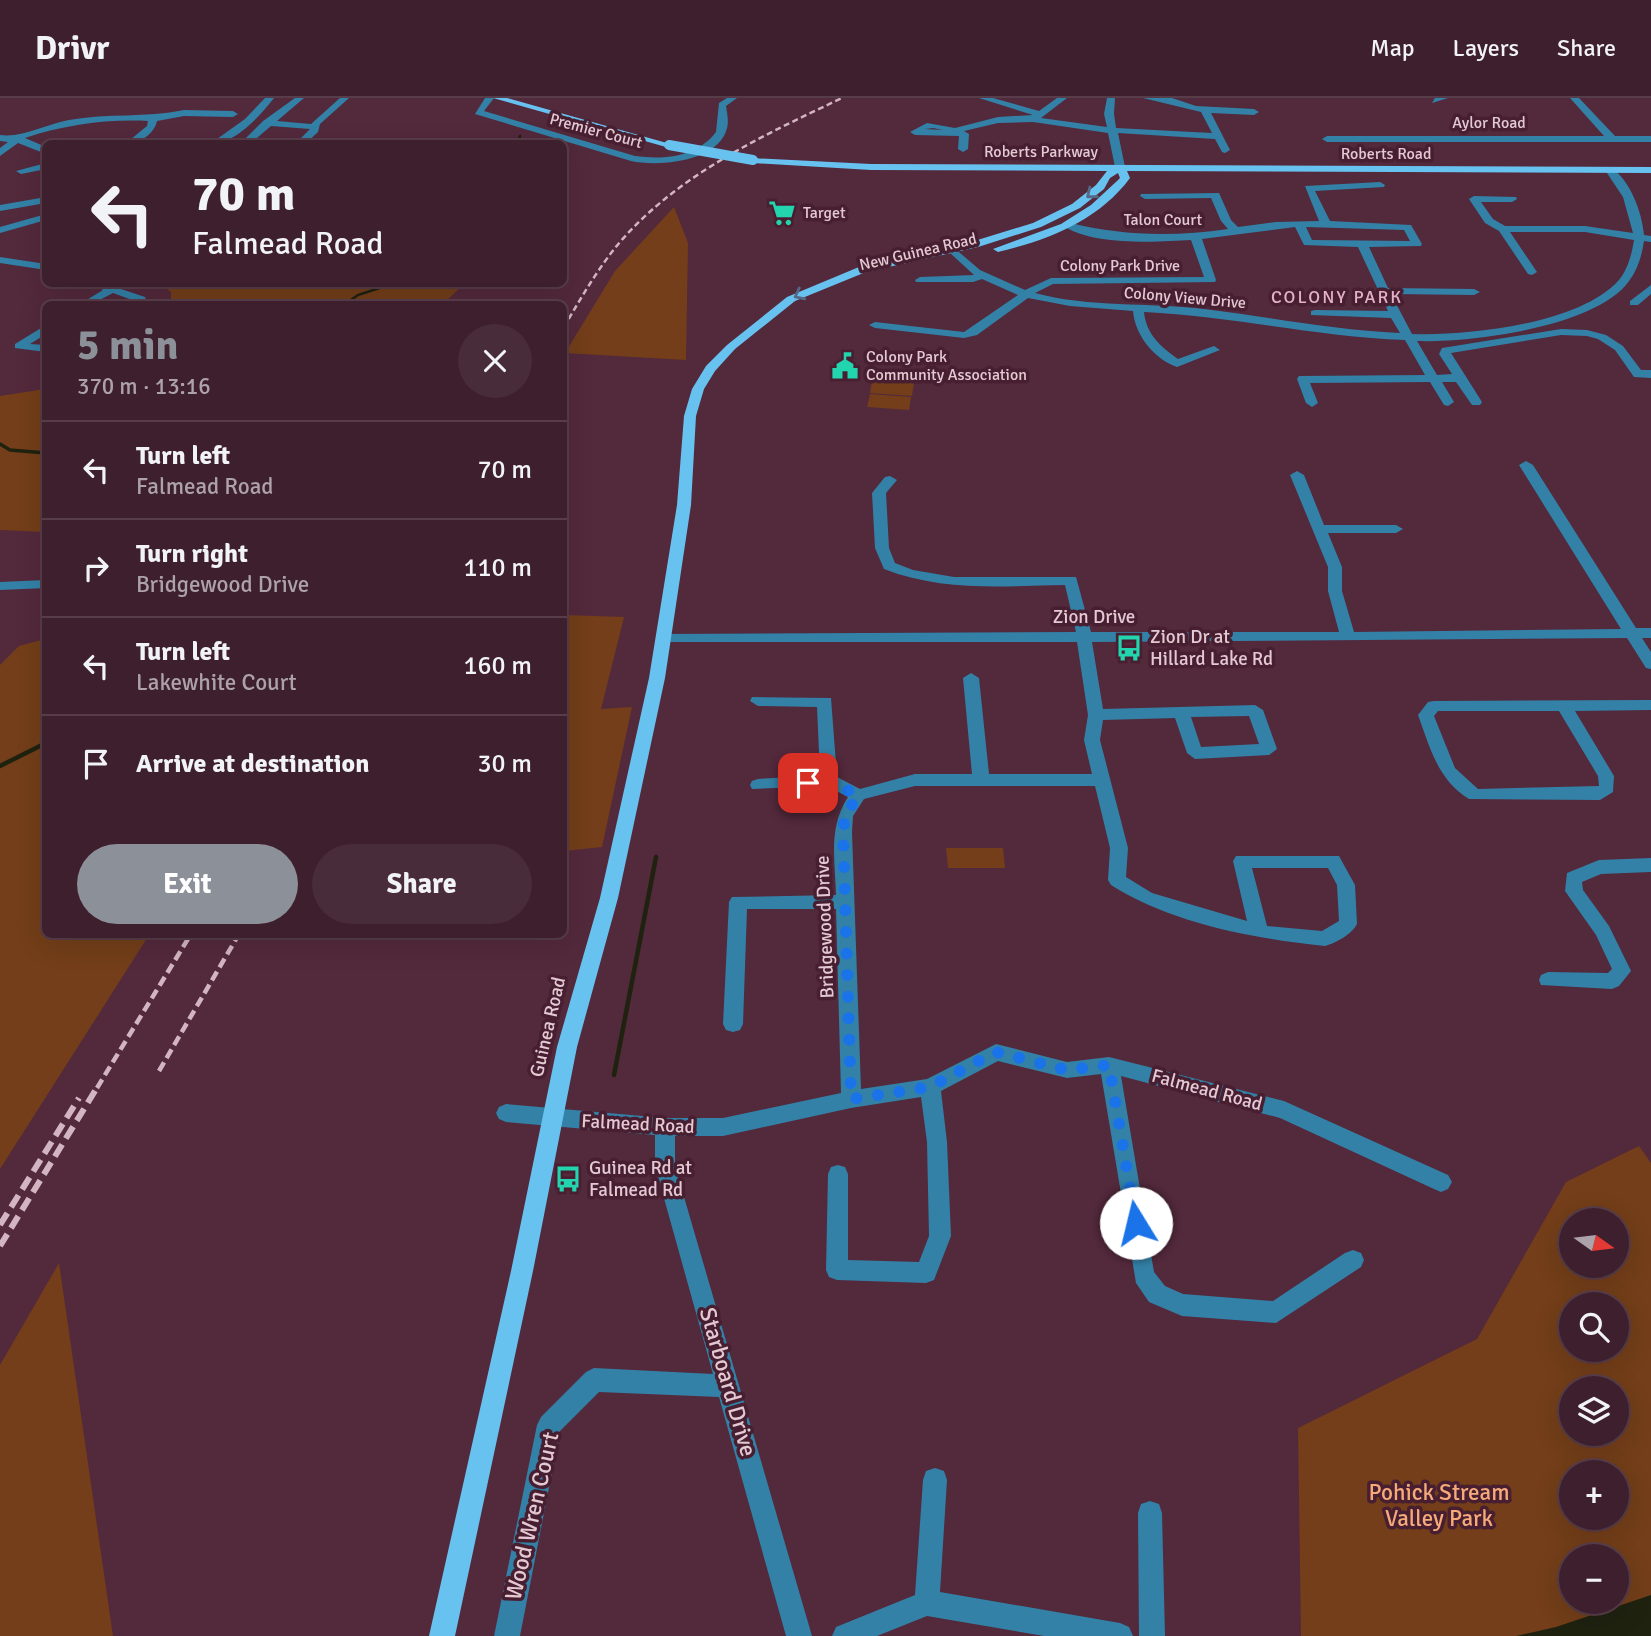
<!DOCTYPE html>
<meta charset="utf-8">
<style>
:root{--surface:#3e1f2d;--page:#492c39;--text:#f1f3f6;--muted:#ada2aa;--line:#573d49;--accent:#8c9099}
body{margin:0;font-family:Signika,sans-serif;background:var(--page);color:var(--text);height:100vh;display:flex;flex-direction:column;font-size:26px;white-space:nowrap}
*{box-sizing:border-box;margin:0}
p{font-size:23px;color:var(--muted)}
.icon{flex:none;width:38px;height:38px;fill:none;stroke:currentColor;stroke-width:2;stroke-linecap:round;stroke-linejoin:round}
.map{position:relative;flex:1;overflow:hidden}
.panel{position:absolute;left:42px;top:203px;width:525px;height:637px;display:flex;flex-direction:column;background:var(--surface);border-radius:10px;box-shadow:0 7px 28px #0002,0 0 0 2px var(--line)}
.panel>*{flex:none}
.guide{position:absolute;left:42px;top:42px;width:525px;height:147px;border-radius:10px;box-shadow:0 7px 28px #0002,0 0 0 2px var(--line);background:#3e1f2d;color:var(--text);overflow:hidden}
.needle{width:46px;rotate:104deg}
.controls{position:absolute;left:1559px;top:1110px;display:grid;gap:14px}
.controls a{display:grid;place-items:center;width:70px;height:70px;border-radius:50%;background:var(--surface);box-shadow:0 7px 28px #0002,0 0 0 2px var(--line);font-size:35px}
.pin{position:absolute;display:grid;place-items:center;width:60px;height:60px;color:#fff;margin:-30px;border-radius:14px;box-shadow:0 4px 10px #0006}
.me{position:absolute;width:77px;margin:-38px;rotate:351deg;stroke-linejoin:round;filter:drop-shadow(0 0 5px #0008)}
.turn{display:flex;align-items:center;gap:24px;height:147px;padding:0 35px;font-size:32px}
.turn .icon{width:91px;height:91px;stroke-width:2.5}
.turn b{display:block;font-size:49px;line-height:60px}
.round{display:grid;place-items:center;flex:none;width:74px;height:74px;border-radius:37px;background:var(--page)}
.headline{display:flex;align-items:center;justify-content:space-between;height:119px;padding:0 35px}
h1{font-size:42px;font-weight:700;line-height:52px;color:var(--accent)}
.action{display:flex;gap:14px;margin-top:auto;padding:14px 35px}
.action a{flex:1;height:80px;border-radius:42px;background:var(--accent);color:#fff;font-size:28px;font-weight:700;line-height:80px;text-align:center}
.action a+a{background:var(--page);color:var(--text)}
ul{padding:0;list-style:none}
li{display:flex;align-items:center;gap:21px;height:98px;padding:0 35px;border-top:2px solid var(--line)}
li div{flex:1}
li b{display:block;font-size:26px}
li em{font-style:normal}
header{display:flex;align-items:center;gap:42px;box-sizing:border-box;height:98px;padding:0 35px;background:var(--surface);border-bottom:2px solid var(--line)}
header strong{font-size:33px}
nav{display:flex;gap:38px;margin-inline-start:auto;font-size:24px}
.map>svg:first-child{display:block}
</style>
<header>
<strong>Drivr</strong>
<nav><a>Map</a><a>Layers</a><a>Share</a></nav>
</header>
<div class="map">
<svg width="1651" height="1538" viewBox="0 0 1651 1538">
<rect width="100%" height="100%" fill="#53293c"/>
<path fill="#733e19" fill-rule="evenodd" d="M674,109L688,145L686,262L565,255L615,173Z
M160,186H464L443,206H171V194Z
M872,283L914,285L912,298L870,295Z
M45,291V434L0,432V298Z
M870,296L911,299L909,312L867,309Z
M564,517L624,519L601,611L632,609L602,749L564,753Z
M45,541L46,836L149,837L0,1071V567L19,548Z
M946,750H1003L1005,770H948Z
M1639,1048L1651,1065V1538H1301L1298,1330L1477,1241L1566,1084ZM1572,1122H1617V1167H1572ZM1572,1206H1617V1251H1572ZM1572,1290H1617V1335H1572ZM1572,1374H1617V1419H1572ZM1572,1458H1617V1503H1572Z
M59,1165L113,1538H0V1267Z"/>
<path fill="#202210" d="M1651,1497V1538H1516L1556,1529Z"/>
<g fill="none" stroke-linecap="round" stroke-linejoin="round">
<path stroke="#202210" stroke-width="2.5" d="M517,46L520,38
M345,206L358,197L392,186"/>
<path stroke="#202210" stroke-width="3.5" d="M0,346L10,352L46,355"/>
<path stroke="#202210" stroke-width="4.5" d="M0,668L46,645
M614,977L656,759"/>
<path fill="#3381a7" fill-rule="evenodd" d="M265,0H274C259,19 235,46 210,46L245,21Z
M295,0H304L277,23L311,26L340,0H349L320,26L318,34L305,46H295L310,31L271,28L250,46H240L263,23Z
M485,0H494L484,13L635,58C665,62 697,59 716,34L719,5L727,0H737L726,8C727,15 729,23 727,30C719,64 658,69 631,63L475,16Z
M979,0H993L1039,13L1057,0H1067L1041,20L1107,29L1104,16L1107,0H1115L1114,16L1116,30L1212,35L1201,14L1143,0H1172L1196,8L1254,11L1259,14L1254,17L1211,15L1230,52L1225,55L1222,54L1215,41L1118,35L1125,69L1120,72L1115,69L1108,35L1033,24L998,25L964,33L969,36L968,51L963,54L958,51L959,38L915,37L910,34L927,25L955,30L998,19L1033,17ZM933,30L943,32L925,31Z
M1435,0H1448L1432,5Z
M1570,0H1579L1615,38H1651V44H1327L1322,41L1327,38H1604Z
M184,12L233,13L238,16L233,19L184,18L157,23C154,37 138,46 125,46L147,28L148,23C105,21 65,27 25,40L46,49V56L18,45L0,58V50L8,44L0,43V37C23,40 46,26 69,22C107,15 146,20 184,12Z
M46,65V71L21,76L16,73Z
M1610,69C1630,81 1642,114 1644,137L1651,138V144L1644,143C1642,157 1638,171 1629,183C1597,229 1469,245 1417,243L1437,277L1452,276L1439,256L1442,250L1561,231L1587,232L1606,237L1623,248L1641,272H1651V280L1634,279L1615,252L1598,241L1587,238L1561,237L1451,255L1482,304L1480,307H1472L1456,284H1442L1454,304L1448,308L1444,307L1430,284L1310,285L1318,305L1312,309L1306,305L1297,281L1299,278L1425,277L1405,242C1317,239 1231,218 1144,214C1146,236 1161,249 1178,261L1214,248L1220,252L1177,269C1154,261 1135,237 1133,213L1070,208L1028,200L977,237L964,240L875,230L869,227L875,224L964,234L1018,197L982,181L973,184H916L915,182L920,179L974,177L949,154L948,152L953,149L980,172L1025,192L1051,180L1204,179L1191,142C1157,144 1091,148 1062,127L1067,124C1121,138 1173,139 1228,131L1221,123L1211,100L1145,101L1140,98L1141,96L1219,95L1231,122L1238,129L1276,124L1319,123L1305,88L1380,84L1385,87L1384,89L1315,93L1330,123L1411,127L1422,146L1421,148L1369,149L1388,190L1474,191L1480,194L1474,197L1391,196L1412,236C1468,238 1580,226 1619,182C1628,171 1632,155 1634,142L1585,134H1510L1537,174L1532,177L1528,176L1499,133L1485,125L1469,101L1474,98L1516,99L1517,101L1512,104H1481L1493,121L1505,128H1585L1633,135L1623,99L1605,72ZM1295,129L1304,147L1358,149L1388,213L1315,212L1311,213V217L1391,220L1400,235C1334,232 1270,219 1204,211C1148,204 1090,210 1035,195L1053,186L1215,184L1216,182L1202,141ZM1306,129L1404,132L1410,143L1312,142Z
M46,99V105L0,113V107Z
M46,116V122L0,135V129Z
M0,159L46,166V172L0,165Z
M91,186H106L145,199L147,206H136L135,203L113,195L92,206H80L103,192Z
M1651,187V196L1638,207H1630V203Z
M46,227V236L30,246L46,247V254L15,250V246Z
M1526,363L1533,367L1636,530H1651V540H1642L1651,554V571L1646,570L1627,540L1092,544L1103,611L1255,607L1263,612L1277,651L1269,657L1195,661L1187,655L1175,620L1103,622L1100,642L1128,750L1126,779L1152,795L1247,823L1233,763L1236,758H1339L1355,787L1357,826C1352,836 1336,845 1325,848C1252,840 1173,826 1111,787L1108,782L1110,750L1095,688H915L864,701L853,718L852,734L861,991L927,981L996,946L1067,964L1109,959L1284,1003L1448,1077L1452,1084L1448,1091L1441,1094L1434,1091L1280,1020L1121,978L1154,1174L1165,1188L1183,1196L1273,1203L1345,1155L1353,1152L1361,1155L1364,1162L1361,1169L1276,1225L1182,1218L1149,1204L1136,1185L1101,976L1067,980L998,963L941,993L947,1044L951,1138L934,1182L926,1185L837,1182L829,1179L826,1172L828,1076L831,1069L838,1067L845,1069L848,1076V1162L919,1164L929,1138L927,1044L921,999L851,1010L723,1038H675V1068L812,1538H786L719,1299L599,1294L560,1333L520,1538H494L537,1327L541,1319L586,1274L594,1270L713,1276L655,1068V1037L506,1024L499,1021L496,1015L499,1009L506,1006L665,1020H723L841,995L836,811H747L743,926L740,932L733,934L726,932L723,926L729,804L732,799L836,797C835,761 828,730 848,699L827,688L752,691L750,687L752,683L758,681L820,677L817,609L758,608L750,603L752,599L831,600L837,679L860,691L915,676H972L963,580L971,575L979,580L989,676H1092L1084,642L1088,617L1077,544H664L659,542L657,539L659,536L1076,534L1065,487C1003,488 943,494 884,471L875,450L872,395L885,379L890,378L897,382L886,395L889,450L895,465L913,472L954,479H1076L1091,534H1339L1328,493V469L1290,377L1297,373L1304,377L1324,427H1396L1403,431L1396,435H1328L1342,469V493L1354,534L1621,531L1519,367ZM1249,618L1259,646L1201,649L1191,619ZM1252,770H1328L1337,787L1339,823L1322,833L1267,828Z
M46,482V490L0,492V484Z
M1651,602V612L1575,613L1614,678L1613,694L1600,702L1469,701C1438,682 1430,650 1418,617L1428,604L1434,603ZM1438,613H1559L1598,678L1599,688L1478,691L1455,670L1434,618Z
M1651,760V774L1601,776L1582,784L1583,792L1609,828L1631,873L1619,888L1612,891L1541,887L1539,882L1541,877L1548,874L1608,875L1612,871L1596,837L1565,793L1567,775L1599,762Z
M935,1370L944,1373L947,1382L940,1494L1120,1525L1129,1529L1133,1538H1044L927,1518L877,1538H832L836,1529L915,1497L923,1382L926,1373Z
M1150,1403L1159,1406L1162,1415L1165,1538H1139L1138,1415L1141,1406Z"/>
<path fill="#68c2f0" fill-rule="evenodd" d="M493,0H507L674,47L666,49Z
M750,60L871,66L1651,69V75L1127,73L1130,80C1098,123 1048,142 998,154L993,151L1061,126L1091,107L1117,83L1120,80L1118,75L1110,80L1104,91L1080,110L1041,129L978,149L866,174L795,203L735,251L715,273L704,291L696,318L691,407L665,580L618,800L577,949L533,1173L455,1538H429L511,1173L557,949L600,800L649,580L677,407L684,318L692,291L706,268L727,247L787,199L859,169L971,144L1033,125L1072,106L1096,87L1107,73L871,72L753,65L748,62Z"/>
<path stroke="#d2b5c0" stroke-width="2.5" stroke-dasharray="6 3.5" stroke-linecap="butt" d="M564,229C581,200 598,170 620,144C679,76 762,38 842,0"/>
<path stroke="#d2b5c0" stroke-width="4.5" stroke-dasharray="10 5" stroke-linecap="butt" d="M159,973L239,836
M97,990L191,836"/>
<path stroke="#d2b5c0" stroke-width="6" stroke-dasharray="14 7" stroke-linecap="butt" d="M0,1127L79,1000
M0,1148L98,988"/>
<path stroke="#68c2f0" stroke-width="10" d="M669,47L753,62"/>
</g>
<defs><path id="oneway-chevron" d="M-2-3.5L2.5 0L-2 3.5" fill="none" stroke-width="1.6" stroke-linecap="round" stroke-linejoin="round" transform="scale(1.75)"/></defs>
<g stroke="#566887">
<use href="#oneway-chevron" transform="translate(1091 96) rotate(141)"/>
<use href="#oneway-chevron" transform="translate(799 197) rotate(153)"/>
</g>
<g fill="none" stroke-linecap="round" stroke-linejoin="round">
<path stroke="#1a73e8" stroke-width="12" stroke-dasharray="0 21.6" d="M808,685L829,682L858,698L845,717L843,734L851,1001L930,989L996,954L1067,972L1109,967L1136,1125"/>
</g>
<defs>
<g id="supermarket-bare" transform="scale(2.1)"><path d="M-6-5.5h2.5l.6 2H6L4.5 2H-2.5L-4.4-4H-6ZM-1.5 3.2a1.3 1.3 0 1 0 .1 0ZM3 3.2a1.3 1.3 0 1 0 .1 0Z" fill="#23d5af" stroke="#471f31" stroke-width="2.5" paint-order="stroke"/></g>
<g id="civic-bare" transform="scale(2.1)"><path d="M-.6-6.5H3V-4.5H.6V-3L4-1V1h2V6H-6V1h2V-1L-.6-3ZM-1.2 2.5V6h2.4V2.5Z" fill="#23d5af" stroke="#471f31" stroke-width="2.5" paint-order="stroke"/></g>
<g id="bus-bare" transform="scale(2.1)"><path d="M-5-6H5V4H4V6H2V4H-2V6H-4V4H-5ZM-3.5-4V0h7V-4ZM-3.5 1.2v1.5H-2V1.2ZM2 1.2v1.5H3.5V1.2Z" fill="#23d5af" stroke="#471f31" stroke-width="2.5" paint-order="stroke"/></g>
</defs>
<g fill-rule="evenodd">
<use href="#supermarket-bare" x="782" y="115"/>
<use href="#civic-bare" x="845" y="268"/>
<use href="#bus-bare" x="1129" y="550"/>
<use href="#bus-bare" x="568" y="1081"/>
</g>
<g text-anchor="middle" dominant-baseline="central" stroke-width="7" stroke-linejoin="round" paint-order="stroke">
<g font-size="16" fill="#e4c9d3" stroke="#471f31">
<text x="1489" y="25">Aylor Road</text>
<text transform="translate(596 33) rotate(15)">Premier Court</text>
<text x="1041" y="54">Roberts Parkway</text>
<text x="1386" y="56">Roberts Road</text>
<text x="1163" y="122">Talon Court</text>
<text transform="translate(918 154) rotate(-13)">New Guinea Road</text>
<text x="1120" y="168">Colony Park Drive</text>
<text transform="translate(1185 200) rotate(5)">Colony View Drive</text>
</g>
<g font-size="16" fill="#e4c9d3" stroke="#471f31" text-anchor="start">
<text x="803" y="115">Target</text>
<text x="866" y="259">Colony Park<tspan x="866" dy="18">Community Association</tspan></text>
</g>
<g font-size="18" letter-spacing="2" fill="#e5b1c5" stroke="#471f31">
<text x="1337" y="199">COLONY PARK</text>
</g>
<g font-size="19" fill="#e4c9d3" stroke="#471f31">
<text x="1094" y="519">Zion Drive</text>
<text transform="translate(825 829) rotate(-92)">Bridgewood Drive</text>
<text transform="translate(548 929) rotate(-77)">Guinea Road</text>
<text transform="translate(1207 992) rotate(15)">Falmead Road</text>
<text transform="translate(638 1026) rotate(3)">Falmead Road</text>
</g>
<g font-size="19" fill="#e4c9d3" stroke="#471f31" text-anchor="start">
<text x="1150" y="539">Zion Dr at<tspan x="1150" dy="22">Hillard Lake Rd</tspan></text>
<text x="589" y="1070">Guinea Rd at<tspan x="589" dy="22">Falmead Rd</tspan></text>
</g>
<g font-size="23" fill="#e4c9d3" stroke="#471f31">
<text transform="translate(728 1284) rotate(74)">Starboard Drive</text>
<text transform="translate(532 1418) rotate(-77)">Wood Wren Court</text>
</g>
<g font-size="23" fill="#f6aa7a" stroke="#471f31">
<text x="1439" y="1394">Pohick Stream<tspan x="1439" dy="26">Valley Park</tspan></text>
</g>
</g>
</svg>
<div class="controls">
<a><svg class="needle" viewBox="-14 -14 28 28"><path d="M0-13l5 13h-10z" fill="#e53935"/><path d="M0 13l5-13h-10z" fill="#ada2aa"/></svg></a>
<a><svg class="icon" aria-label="search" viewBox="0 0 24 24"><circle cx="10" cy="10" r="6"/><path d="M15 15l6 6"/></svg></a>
<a><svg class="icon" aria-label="layers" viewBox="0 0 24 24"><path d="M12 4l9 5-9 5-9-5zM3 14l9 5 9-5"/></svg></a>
<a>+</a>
<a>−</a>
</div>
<div class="pin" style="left:808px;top:685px;background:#d93025"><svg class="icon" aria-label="arrive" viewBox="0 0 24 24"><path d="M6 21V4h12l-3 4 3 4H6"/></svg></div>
<svg class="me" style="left:1136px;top:1125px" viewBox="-20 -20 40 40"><circle r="19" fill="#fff"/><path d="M0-13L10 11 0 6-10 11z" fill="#1a73e8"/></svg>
<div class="guide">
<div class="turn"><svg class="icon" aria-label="left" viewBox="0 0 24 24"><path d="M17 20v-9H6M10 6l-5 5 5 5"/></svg><div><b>70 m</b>Falmead Road</div></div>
</div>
<section class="panel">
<div class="headline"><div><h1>5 min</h1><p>370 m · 13:16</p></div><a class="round"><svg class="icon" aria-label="close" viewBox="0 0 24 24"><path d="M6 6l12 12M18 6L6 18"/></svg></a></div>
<ul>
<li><svg class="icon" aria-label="left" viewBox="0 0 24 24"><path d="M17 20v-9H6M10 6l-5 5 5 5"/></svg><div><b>Turn left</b><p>Falmead Road</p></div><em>70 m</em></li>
<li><svg class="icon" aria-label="right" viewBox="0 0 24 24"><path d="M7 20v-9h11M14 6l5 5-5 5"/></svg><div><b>Turn right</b><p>Bridgewood Drive</p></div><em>110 m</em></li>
<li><svg class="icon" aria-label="left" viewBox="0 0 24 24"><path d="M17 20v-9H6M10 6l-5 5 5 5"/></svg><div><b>Turn left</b><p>Lakewhite Court</p></div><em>160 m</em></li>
<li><svg class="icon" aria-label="arrive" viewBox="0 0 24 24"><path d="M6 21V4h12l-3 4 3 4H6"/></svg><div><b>Arrive at destination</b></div><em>30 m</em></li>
</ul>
<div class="action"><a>Exit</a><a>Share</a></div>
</section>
</div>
